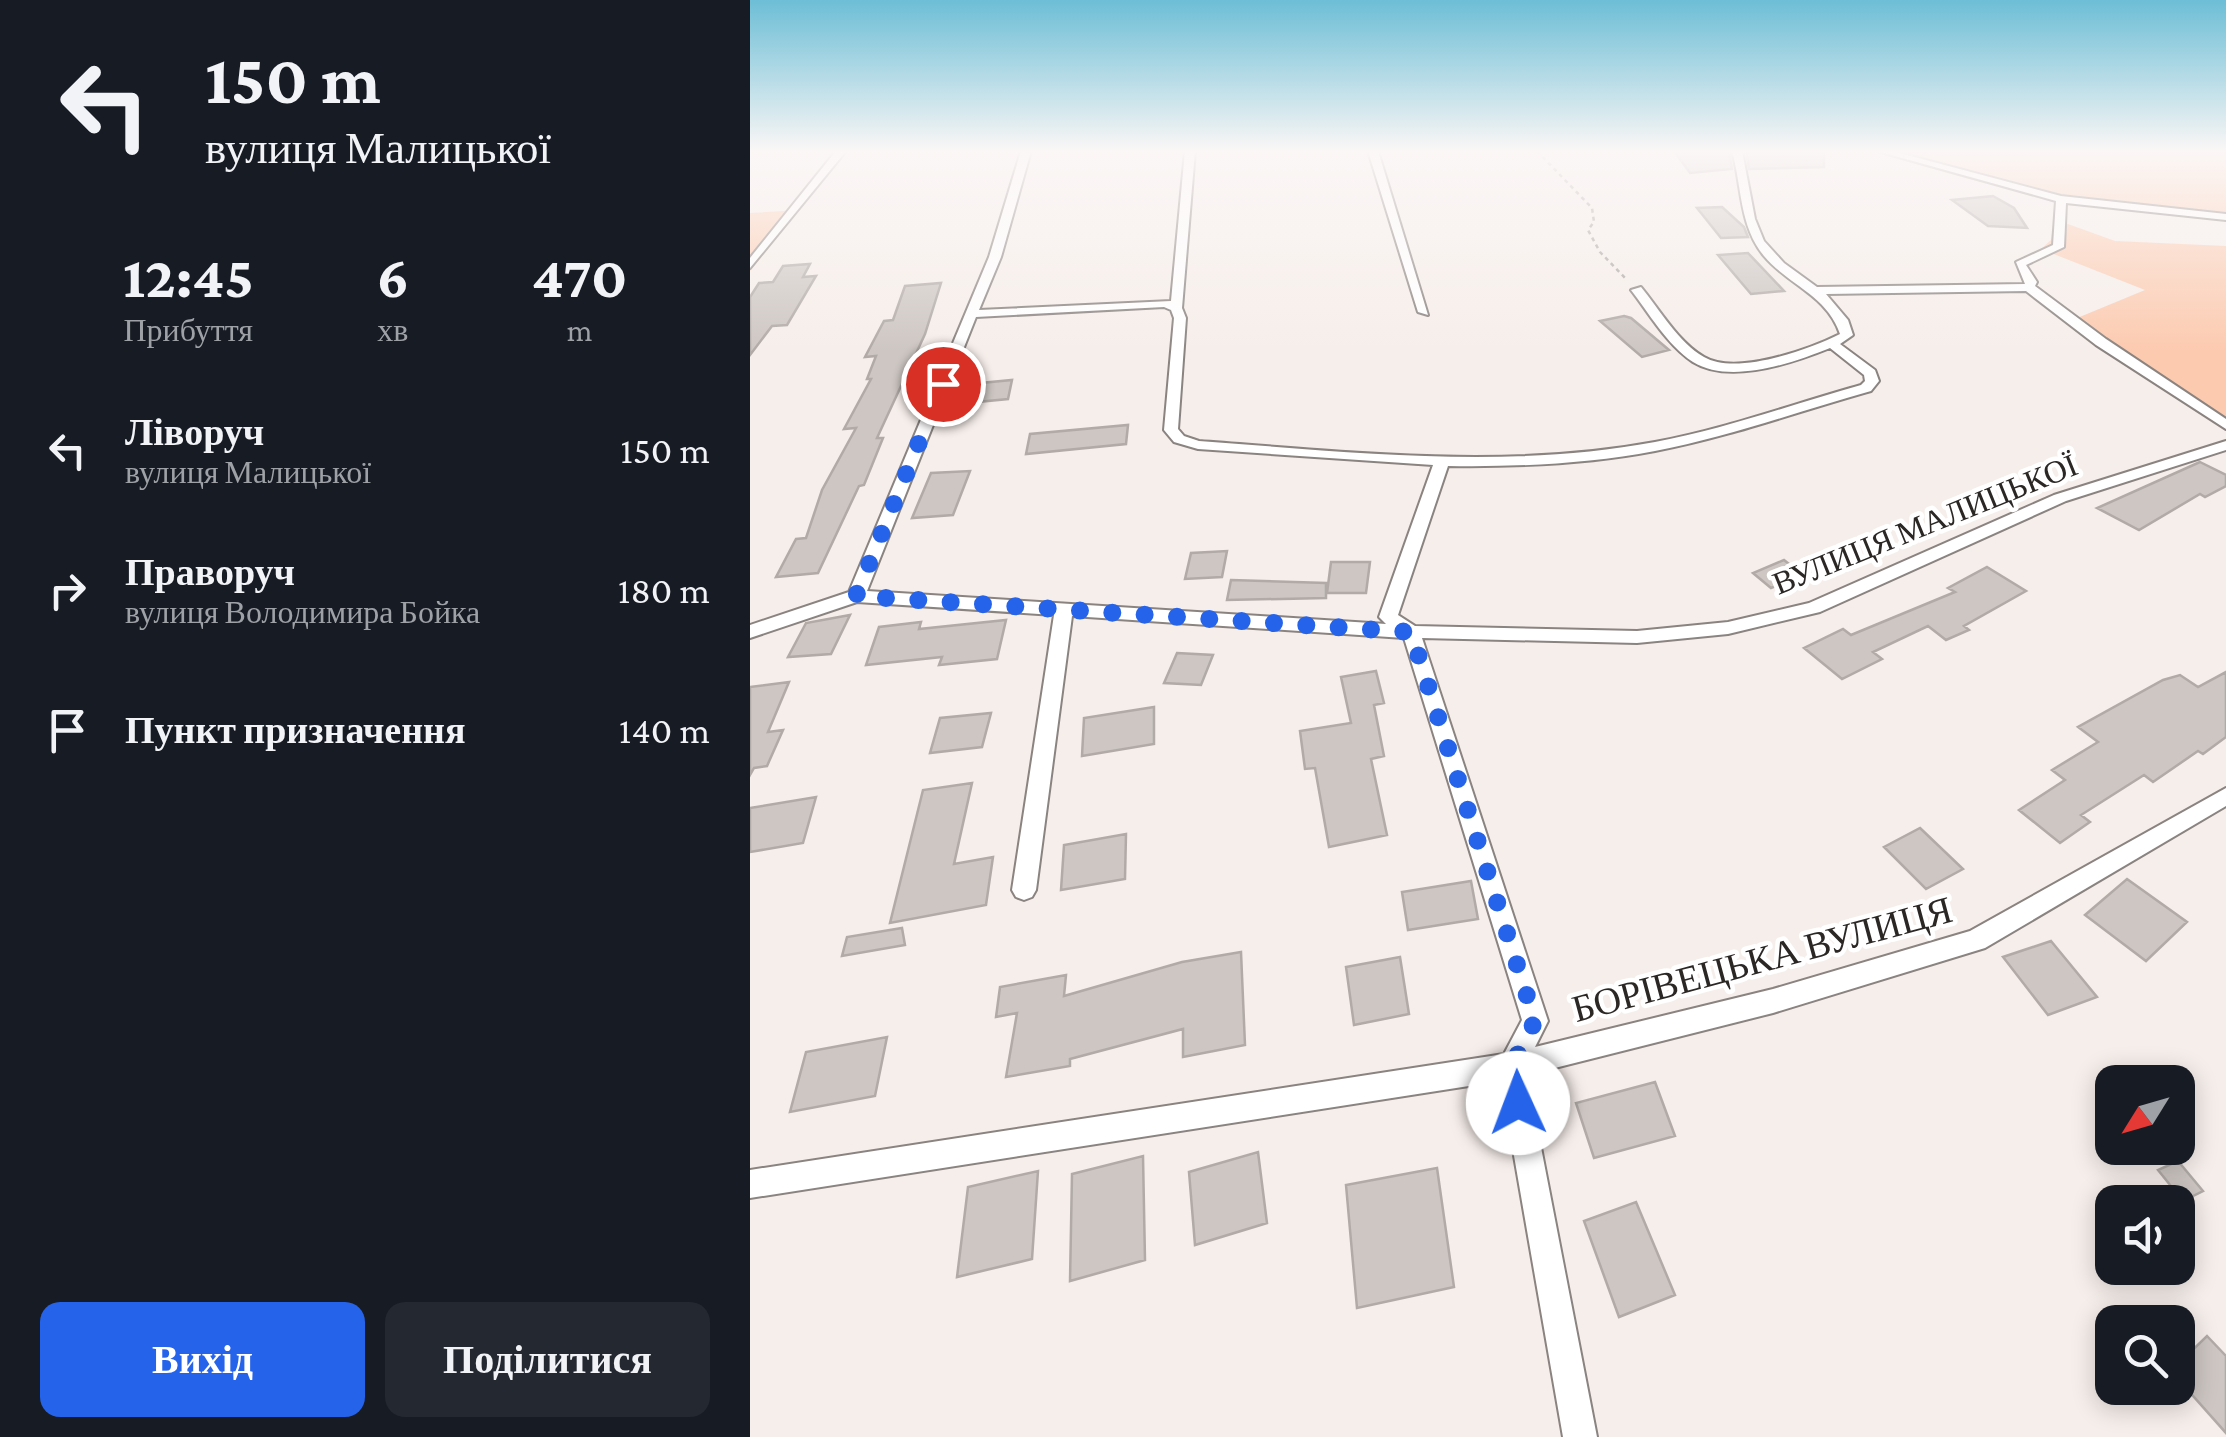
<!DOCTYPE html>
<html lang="uk">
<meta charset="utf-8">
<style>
:root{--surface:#171b24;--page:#242831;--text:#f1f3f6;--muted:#9ea1a6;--accent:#2563eb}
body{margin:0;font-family:"Crimson Pro",serif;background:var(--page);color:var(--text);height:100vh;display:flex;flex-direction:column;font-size:38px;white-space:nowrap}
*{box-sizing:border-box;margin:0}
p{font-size:32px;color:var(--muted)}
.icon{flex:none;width:55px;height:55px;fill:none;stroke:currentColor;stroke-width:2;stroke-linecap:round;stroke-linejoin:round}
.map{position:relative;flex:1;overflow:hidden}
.panel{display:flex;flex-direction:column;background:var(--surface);width:750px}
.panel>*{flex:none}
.top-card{background:#171b24;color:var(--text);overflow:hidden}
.needle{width:65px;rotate:233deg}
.tools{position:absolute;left:1345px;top:1065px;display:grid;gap:20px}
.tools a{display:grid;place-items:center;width:100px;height:100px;border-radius:20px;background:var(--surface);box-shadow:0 5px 25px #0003;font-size:50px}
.pin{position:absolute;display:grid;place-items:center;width:85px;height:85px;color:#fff;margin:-42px;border:5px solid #fff;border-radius:50%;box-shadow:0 2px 10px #0007}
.me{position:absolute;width:110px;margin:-55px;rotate:358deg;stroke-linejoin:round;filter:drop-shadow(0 0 8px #0008)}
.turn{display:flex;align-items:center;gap:35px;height:210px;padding:0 40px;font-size:45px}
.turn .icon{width:130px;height:130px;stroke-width:2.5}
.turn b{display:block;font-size:70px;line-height:85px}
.eta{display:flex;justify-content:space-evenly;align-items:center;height:170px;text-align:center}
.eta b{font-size:60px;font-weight:700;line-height:70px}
.primary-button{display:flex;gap:20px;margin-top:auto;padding:20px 40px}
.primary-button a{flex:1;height:115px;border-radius:20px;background:var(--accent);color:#fff;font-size:40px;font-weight:700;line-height:115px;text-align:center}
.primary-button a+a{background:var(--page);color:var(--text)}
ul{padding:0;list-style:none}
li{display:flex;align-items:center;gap:30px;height:140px;padding:0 40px}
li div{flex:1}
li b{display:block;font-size:38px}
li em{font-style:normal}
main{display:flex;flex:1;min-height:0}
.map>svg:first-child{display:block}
</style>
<main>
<section class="panel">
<div class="top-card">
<div class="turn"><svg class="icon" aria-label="left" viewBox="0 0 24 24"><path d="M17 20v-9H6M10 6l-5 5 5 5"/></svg><div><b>150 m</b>вулиця Малицької</div></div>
</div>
<div class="eta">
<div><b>12:45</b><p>Прибуття</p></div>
<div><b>6</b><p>хв</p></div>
<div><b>470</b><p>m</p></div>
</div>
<ul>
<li><svg class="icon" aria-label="left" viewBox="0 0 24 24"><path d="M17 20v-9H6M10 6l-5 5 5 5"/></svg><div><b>Ліворуч</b><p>вулиця Малицької</p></div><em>150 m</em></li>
<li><svg class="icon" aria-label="right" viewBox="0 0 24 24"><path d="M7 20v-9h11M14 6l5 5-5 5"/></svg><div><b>Праворуч</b><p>вулиця Володимира Бойка</p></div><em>180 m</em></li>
<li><svg class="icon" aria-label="arrive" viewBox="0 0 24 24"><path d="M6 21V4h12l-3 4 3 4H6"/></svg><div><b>Пункт призначення</b></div><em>140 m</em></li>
</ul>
<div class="primary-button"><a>Вихід</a><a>Поділитися</a></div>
</section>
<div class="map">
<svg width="1476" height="1437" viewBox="0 0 1476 1437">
<rect width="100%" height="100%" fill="#f6eeea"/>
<path fill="#fccaaf" d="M1124,151H1476V218C1356,215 1238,188 1124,151Z
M49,210L0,271V213Z
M1304,219L1365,241L1476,246V424L1320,321L1395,290L1291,249L1301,240Z"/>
<path fill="#cdc6c2" stroke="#b1aaa7" stroke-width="2.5" d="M924,151H979L982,169L940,173Z
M996,151H1074V167L999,169Z
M1243,196L1264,208L1277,228L1238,226L1202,200Z
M972,207L994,227L998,237L971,238L947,208Z
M998,253L1034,291L1001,294L968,255Z
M60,264L53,277L66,276L37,325L22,326L0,355V297L9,283L23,282L33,266Z
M191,283L175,334L127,438H133L114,485L109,486L68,573L26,577L46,539L56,538L72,490L106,428L94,429L121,379H117L126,356L115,357L134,321L143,320L155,286Z
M874,316L881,318L919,350L892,357L850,321Z
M262,380L258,399L227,402L231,383Z
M378,425L376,444L276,454L280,434Z
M1450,462L1476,475V486L1455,497L1450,494L1389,530L1347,508Z
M220,471L203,515L162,518L181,473Z
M477,551L472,577L435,579L441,553Z
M1034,560L1053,575L1021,588L1003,573Z
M581,562H620L616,593H577Z
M1237,567L1276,591L1214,626L1219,630L1196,640L1178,626L1123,652L1132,659L1092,679L1054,648L1093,629L1101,635L1205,592L1198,588Z
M481,580L576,583V598L477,600Z
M100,615L81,654L38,657L56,623Z
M256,620L247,659L189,665L192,657L116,665L129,627L171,622L169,629Z
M427,653L463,655L451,685L414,683Z
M626,671L634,703L624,705L634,756L621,759L637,835L579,847L565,768L555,769L550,731L601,723L591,677Z
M1476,672V737L1453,754L1448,751L1403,782L1394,775L1331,815L1340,822L1310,843L1269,810L1315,780L1302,770L1348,742L1328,727L1413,680L1430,675L1448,687Z
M39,682L18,732L33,730L17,766L4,768L0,775V687Z
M404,707V744L332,756L334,718Z
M241,713L232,747L180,753L190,718Z
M222,783L204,864L243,857L236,905L140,923L173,790Z
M66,797L53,843L0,852V808Z
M1170,828L1213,869L1176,889L1134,847Z
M376,834L375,879L311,890L314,845Z
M1377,879L1437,922L1396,961L1335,915Z
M721,881L728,919L658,930L652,892Z
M152,928L155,945L92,956L97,937Z
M1301,941L1347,997L1298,1015L1253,957Z
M491,952L495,1045L433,1057V1029L320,1059V1066L256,1077L267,1013L246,1017L250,987L316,975L314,996L432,962Z
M650,957L659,1014L604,1025L596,967Z
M137,1037L125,1096L40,1112L56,1052Z
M905,1082L925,1136L844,1158L826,1103Z
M508,1152L517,1223L445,1245L439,1172Z
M393,1156L395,1260L320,1281L322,1174Z
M1428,1161L1453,1191L1433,1201L1408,1170Z
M687,1168L704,1287L607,1308L596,1185Z
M288,1171L282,1259L207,1277L218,1187Z
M886,1202L925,1295L869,1317L834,1221Z
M1457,1336L1476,1356V1433L1428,1379V1364Z"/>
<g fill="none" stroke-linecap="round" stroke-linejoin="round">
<g stroke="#8a8380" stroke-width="4">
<path id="minor" d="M86,151H96L0,268V258Z
M271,151H281L251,257L229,310L421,301L435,151H445L432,308L436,318L428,429L434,436L449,441C601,452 755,470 905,442C975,429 1043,404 1111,385L1115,381L1114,375L1080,348C1043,363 980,385 943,362C917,345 899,313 881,290L891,287C910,310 928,342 954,357C986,376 1060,349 1090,334C1077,295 1038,285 1014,256C989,226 992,186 982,151H992L1005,219L1014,241L1034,263L1067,287L1275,284L1266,262L1303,245L1306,201L1127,151H1142L1311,196L1476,214V220L1316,203L1314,247L1276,265L1287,282L1285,286L1356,339L1476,419V429L1346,345L1276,291L1076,294L1098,320L1103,335L1090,344L1125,370L1129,381L1121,391C1049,411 979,437 905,451C837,464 767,467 698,466L648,615L665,626L887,631L978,622L1059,603L1304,495L1476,441V450L1316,501L1070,612L978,634L887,643L672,638L798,1021L785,1047L1023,989L1220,931L1476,788V806L1235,948L1023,1013L777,1075L847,1437H813L751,1081L0,1198V1170L754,1054L772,1020L654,638L322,616L286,890L282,897L274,900L266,897L262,890L304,615L107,602L0,638V625L99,592L239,257ZM414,307L421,310L424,318L414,430L424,442L448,449L683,465L629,617L636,624L117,591L226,317Z
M618,151H628L678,315L668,312Z"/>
</g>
<path stroke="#aaa4a1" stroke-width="2.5" stroke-dasharray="4 4" stroke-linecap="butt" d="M787,151L842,208L844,222L838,230L850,252L877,280"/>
<use href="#minor" fill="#fff" fill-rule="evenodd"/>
</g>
<linearGradient id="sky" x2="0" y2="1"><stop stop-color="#6dbed6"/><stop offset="0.43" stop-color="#fbf7f6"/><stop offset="1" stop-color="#fbf7f6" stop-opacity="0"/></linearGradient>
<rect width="1476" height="352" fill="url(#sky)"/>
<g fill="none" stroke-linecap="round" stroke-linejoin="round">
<path stroke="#2563eb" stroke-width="18" stroke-dasharray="0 32.4" d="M193,384L106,596L661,632L785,1021L762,1066L768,1103"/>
</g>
<g text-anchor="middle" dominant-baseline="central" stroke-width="9" stroke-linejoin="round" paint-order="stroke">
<g font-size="32" fill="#2a2725" stroke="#fff">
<text transform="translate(1175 524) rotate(-22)">ВУЛИЦЯ МАЛИЦЬКОЇ</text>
</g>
<g font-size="38" fill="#2a2725" stroke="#fff">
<text transform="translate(1012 959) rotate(-15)">БОРІВЕЦЬКА ВУЛИЦЯ</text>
</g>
</g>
</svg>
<div class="tools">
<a><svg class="needle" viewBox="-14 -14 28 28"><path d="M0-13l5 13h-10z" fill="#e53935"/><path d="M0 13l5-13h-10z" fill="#9ea1a6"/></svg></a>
<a><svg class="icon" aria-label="sound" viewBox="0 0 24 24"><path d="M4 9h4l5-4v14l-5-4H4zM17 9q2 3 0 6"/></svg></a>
<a><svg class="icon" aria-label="search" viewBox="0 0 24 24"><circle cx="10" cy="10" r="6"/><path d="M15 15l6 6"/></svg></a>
</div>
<div class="pin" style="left:193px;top:384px;background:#d93025"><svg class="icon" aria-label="arrive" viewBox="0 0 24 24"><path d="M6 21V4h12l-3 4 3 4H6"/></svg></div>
<svg class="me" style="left:768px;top:1103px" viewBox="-20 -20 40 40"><circle r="19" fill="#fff"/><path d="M0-13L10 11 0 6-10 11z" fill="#2563eb"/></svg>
</div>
</main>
